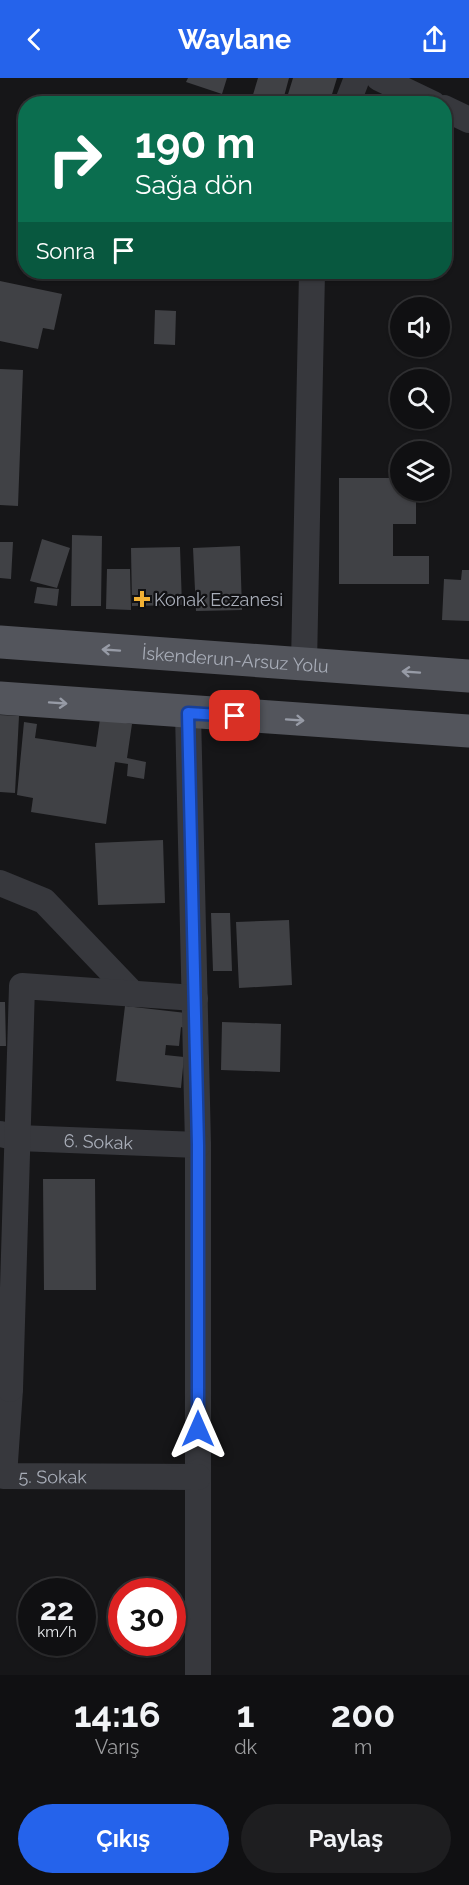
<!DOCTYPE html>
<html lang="tr">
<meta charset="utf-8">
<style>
:root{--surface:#101012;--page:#1e1e20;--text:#f1f3f6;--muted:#9c9d9f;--line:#303032;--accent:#2563eb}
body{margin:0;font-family:Raleway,sans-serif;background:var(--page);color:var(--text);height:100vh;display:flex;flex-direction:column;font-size:22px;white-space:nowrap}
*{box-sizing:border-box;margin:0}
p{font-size:20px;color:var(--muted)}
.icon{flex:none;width:33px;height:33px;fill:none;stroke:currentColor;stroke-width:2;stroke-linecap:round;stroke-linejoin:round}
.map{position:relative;height:1597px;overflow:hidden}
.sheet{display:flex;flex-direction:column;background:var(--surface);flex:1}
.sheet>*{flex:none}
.top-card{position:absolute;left:18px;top:18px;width:434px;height:183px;border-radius:24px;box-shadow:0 2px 4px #0004,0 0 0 2px var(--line);background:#0b6e4f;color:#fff;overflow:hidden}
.tools{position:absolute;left:390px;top:219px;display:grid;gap:12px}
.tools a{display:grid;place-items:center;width:60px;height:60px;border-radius:50%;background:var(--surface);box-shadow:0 2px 4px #0004,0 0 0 2px var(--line);font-size:30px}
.speed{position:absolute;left:18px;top:1500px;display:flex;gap:12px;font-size:30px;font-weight:700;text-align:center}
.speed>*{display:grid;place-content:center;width:78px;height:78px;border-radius:50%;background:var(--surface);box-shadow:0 2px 4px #0004,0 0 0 2px var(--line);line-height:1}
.speed small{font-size:15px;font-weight:400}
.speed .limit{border:9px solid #d22;background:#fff;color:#111}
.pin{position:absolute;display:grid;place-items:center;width:51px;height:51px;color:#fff;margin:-26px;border-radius:12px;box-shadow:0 3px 9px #0006}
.me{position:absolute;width:66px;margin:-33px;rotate:0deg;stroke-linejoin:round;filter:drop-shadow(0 0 4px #0008)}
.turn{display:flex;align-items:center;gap:21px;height:126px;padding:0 18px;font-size:27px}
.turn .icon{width:78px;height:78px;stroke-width:2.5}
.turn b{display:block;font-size:42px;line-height:51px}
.then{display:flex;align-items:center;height:57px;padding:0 18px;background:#0003;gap:12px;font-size:22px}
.eta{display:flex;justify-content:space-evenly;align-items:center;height:102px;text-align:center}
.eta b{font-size:36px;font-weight:700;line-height:42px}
.cta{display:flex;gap:12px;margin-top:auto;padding:12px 18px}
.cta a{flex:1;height:69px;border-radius:36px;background:var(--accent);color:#fff;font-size:24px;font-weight:700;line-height:69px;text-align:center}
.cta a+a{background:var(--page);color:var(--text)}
header{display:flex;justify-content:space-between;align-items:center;height:78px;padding:0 18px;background:var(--accent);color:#fff;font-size:27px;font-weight:700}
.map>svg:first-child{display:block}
</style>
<header><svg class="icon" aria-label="back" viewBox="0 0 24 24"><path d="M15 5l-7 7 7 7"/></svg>Waylane<svg class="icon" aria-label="share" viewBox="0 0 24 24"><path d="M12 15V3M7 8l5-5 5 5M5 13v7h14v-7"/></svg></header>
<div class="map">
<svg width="469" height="1597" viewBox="0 0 469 1597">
<rect width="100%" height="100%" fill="#161618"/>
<path fill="#404145" d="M188,0H227L222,16L186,4Z
M258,0H289L282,26H273L252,20Z
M293,0H337L329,26H285Z
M0,203L62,216L54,252L43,250L38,271L0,263Z
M155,232L176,233L175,267L154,266Z
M0,291L23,292L18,428L0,427Z
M339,400H400V412H416V446H393V478H429V506H339Z
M72,457L102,458L101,528H71Z
M42,461L70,470L57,510L30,503Z
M0,464H13L11,501L0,500Z
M240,468L242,532L196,533L193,470Z
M180,469L182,527L132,528L131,470Z
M107,491H130L131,532L106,531Z
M462,492H469V543L442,542L444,501L461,502Z
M37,509L59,511L57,528L34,525Z
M0,637L19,638L15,715L0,714Z
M100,641L132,646L127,680L146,684L144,701L127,698L128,686L115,684L106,746L31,734L33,720L17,717L24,644L37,646L35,660L96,669Z
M163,762L165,825L98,827L95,765Z
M211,835H230L232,893H213Z
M289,842L292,907L239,910L236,844Z
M0,924H5L6,968H0Z
M125,928L186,935L184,950L181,949L179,968L166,967L165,977L184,979L181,1010L116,1003Z
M222,944L281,946L280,994L221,992Z
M43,1101H95L96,1212H44Z"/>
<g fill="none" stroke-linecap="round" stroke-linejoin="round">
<g stroke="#37383d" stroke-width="26">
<path d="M379,0L433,26"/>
<path d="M347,26L357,0"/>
<path d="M444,30L469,42"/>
<path d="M304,586L312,194"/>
<path d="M188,635L198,1067V1597"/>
<path d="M0,805L44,823L133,916"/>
<path id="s1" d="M0,1056L18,1060L198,1067"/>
<path id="s2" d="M0,1310L10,1311L4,1398L198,1399"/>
<path d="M10,1311L22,908L195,920"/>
</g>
<g stroke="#53555c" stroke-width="33">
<path id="s3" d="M0,564L469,598"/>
<path d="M0,620L469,653"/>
</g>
</g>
<defs><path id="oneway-shaft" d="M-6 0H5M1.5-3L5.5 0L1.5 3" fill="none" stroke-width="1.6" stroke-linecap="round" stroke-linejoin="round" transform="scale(1.5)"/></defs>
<g stroke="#979ba6">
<use href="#oneway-shaft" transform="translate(111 572) rotate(-176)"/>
<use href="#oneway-shaft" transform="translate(411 594) rotate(-176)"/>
<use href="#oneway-shaft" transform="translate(58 625) rotate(4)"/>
<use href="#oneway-shaft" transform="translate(295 642) rotate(4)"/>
</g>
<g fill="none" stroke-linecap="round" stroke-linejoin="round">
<g stroke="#184099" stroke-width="15">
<path id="route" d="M198,1351V1067L188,635L235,638"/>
</g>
<use href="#route" stroke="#2563eb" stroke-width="10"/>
</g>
<path fill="#f2b134" stroke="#111113" stroke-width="2" d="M139 512h6v6h6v6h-6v6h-6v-6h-6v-6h6z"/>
<g text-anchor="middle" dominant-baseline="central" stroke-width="4.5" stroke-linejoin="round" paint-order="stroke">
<g font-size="18" fill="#a8adb8" stroke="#111113" text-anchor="start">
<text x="154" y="521">Konak Eczanesi</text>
</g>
<g font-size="18" fill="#a8adb8" stroke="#111113">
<text stroke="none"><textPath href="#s3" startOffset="236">İskenderun-Arsuz Yolu</textPath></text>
<text stroke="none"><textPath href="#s1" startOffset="99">6. Sokak</textPath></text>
<text stroke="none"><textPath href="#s2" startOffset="146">5. Sokak</textPath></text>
</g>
</g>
</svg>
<div class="tools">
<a><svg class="icon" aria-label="sound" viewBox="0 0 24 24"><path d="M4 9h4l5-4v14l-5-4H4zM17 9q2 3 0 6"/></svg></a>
<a><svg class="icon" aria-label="search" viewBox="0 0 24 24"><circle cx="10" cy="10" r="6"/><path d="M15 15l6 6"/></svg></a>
<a><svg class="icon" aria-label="layers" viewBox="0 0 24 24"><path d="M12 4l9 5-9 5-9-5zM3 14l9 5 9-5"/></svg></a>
</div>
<div class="speed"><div>22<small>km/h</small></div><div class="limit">30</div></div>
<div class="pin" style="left:235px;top:638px;background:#d93025"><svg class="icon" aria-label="arrive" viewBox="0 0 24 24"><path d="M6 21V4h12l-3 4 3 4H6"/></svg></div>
<svg class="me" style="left:198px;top:1351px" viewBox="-20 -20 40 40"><path d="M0-17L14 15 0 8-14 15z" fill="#2563eb" stroke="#fff" stroke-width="4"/></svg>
<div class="top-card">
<div class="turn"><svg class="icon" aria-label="right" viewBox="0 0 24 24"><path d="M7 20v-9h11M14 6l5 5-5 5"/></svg><div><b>190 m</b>Sağa dön</div></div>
<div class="then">Sonra<svg class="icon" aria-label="arrive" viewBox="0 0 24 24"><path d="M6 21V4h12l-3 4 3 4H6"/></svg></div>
</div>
</div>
<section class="sheet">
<div class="eta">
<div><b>14:16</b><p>Varış</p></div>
<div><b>1</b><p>dk</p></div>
<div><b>200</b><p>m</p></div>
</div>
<div class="cta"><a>Çıkış</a><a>Paylaş</a></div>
</section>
